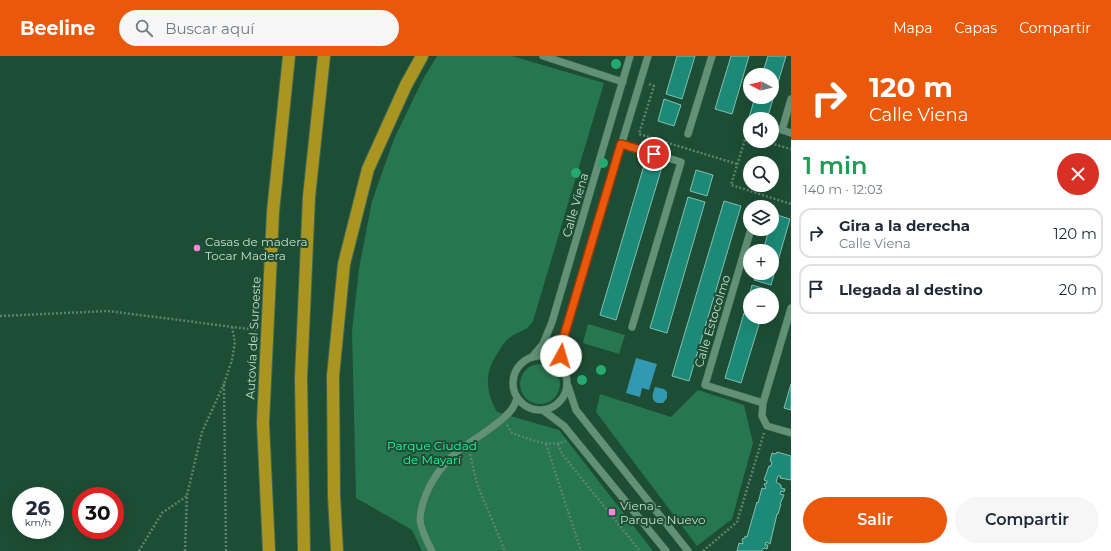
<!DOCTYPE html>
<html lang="es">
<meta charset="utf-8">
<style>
:root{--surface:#fff;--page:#f6f6f7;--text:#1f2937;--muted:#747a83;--line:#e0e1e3;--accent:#ea580c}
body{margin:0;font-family:Montserrat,sans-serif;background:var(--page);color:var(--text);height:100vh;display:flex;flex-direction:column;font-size:15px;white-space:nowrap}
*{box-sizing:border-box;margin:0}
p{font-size:13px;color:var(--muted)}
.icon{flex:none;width:22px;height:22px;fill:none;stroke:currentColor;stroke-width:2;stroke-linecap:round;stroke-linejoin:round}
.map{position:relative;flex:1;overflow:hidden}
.drawer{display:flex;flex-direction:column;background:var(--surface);width:320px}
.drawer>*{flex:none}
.guide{background:#ea580c;color:#fff;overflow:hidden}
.needle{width:26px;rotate:277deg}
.buttons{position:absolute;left:743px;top:12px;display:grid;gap:8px}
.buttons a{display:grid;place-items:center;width:36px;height:36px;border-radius:50%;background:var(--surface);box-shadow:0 4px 16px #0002;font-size:20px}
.speed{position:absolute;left:12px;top:431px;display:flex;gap:8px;font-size:20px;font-weight:700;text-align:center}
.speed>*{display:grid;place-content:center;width:52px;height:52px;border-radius:50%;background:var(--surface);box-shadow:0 4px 16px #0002;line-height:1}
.speed small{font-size:10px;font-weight:400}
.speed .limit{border:6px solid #d22;background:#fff;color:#111}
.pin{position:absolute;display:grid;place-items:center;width:34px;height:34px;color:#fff;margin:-17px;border:2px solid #fff;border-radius:50%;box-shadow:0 1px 4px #0007}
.me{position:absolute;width:44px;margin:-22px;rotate:6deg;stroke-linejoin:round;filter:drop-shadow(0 0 3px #0008)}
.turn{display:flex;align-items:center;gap:14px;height:84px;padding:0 12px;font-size:18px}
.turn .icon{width:52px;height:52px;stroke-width:2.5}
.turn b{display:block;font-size:28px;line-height:34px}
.round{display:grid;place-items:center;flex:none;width:42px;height:42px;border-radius:21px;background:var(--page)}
.summary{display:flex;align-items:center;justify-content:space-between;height:68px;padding:0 12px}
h1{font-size:24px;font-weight:600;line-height:30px;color:#1e9e55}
.cta{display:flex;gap:8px;margin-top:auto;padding:8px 12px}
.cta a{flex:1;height:46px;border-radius:24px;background:var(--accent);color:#fff;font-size:16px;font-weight:600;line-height:46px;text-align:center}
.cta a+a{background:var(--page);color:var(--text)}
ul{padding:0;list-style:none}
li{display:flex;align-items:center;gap:12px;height:50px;margin:0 8px 6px;padding:0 4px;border:2px solid var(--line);border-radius:12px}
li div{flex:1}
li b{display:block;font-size:15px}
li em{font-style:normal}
header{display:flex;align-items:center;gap:24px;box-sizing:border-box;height:56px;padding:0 20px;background:var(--accent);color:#fff}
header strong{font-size:19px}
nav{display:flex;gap:22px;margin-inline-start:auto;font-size:14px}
.search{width:280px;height:36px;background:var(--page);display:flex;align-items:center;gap:10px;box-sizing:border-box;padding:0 14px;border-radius:22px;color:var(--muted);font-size:15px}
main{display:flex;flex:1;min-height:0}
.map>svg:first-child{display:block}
</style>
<header>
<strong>Beeline</strong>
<div class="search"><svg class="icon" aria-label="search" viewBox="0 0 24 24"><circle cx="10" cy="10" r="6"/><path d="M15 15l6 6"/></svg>Buscar aquí</div>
<nav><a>Mapa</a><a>Capas</a><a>Compartir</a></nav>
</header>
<main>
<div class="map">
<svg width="791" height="495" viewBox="0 0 791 495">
<rect width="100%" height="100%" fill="#1d4d34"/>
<path fill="#26764f" d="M437,0H512L604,27L533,265C526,276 520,274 511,281C506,284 502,289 499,295C484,316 485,334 497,356L559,374L653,495H422L412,474L356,442L352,275L359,213L372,145L394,83L423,23Z
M588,268L625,279L619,298L583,287Z
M520 328a20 20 0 1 1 40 0a20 20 0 1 1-40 0Z
M698,334L744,349L753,387L732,463L697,490L596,356L600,338L671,361Z"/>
<path fill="#3398b2" d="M636,302L657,308L649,334L642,332L640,341L626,337Z
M655,331L664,333L667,336V342L663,347H657C650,343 653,337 655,331Z"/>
<path fill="#1d8a77" stroke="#81c0b1" d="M677,0H695L682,43L666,38Z
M731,0H749L732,58L715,53Z
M768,0H786L767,63H750V66L748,65L755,41H772V19H762Z
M664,43L681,49L674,70L658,65Z
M645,106L662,111L616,264L600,259Z
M696,114L713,119L707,140L690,135Z
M688,141L705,146L667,277L650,272Z
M724,145L741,150L689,325L672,320Z
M774,158L790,163L771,229L754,224L756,217H772V195H763L769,173H772Z
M752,229L769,234L768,239H750V252L746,251Z
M744,257L750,258V261L761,262L741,327L725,322Z
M791,328V354L784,352Z
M777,396L791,400V424L780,422L781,420H778L776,426L781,429V432L785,433L784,436L781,435L780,438L784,439L780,448H781L778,458H777L770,488L766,486L765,489H768L767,493L764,492L761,495H737L739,487L743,488L742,483L745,482V480L747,481L757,446L758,447L762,432L765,433L766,432L764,428L767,427V425L764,424L769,410H771L772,406L770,405L772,397L776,398Z"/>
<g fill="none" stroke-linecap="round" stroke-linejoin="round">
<g stroke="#3f6954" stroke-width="8">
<path id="minor" d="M543,0L623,26
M791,43L782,74L791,77
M688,78L712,0
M621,88L681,106L632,271
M758,151V150
M751,173L705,329L763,347
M791,252L763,347L762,360L767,370L791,377
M513 327a27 27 0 1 1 54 0a27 27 0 1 1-54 0Z
M532,301L543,288L552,266L630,0
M562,310L561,289L648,0
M568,330L576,354L688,495
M544,355L564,370L666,495
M432,495C428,488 420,471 420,463C422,437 438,412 458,395C473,383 501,368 512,353C514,350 516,346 517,342"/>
</g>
<g stroke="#3f6954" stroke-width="14">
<path id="highway" d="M269,495L263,367L273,156L289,0
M304,495L301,322L309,141L324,0
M337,495L334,440L333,320L344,208L368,113L406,29L422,0"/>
</g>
<path stroke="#5b836d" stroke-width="2.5" stroke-dasharray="2 2" stroke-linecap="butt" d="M649,28L654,30L639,78L737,108
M750,81L746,80L731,129L791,148
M763,85L791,93
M0,260L108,255L257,274
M507,369L512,377C529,383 548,392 566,385
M546,388L581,495
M558,388L562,398L640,495
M470,398L477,428L505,495
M139,495L162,457L187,440
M185,495L187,439L202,376L224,328
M226,495L224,328L232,304L235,286L232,271
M703,495L737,466L764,377"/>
<use href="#minor" stroke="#629276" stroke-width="7"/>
<use href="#highway" stroke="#aa9521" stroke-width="12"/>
</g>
<g fill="#24a96e">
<circle cx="616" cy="8" r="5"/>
<circle cx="603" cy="107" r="5"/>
<circle cx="576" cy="117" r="5"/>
<circle cx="601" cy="314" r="5"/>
<circle cx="582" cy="324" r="5"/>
</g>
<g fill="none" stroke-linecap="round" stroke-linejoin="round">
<g stroke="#983908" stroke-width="10">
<path id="route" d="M561,300V290L621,88L654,98"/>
</g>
<use href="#route" stroke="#ea580c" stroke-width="7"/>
</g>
<g fill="#ff85df" stroke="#1d4d34" stroke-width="1.5">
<circle cx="197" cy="192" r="4"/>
<rect x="608" y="452" width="8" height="8" rx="2"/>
</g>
<g text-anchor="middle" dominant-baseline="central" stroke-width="4" stroke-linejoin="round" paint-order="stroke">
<g font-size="12" fill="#c5dece" stroke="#1d4d34">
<text transform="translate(575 149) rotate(-74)">Calle Viena</text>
<text transform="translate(712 265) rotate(-73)">Calle Estocolmo</text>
<text transform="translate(253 282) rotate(-87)">Autovía del Suroeste</text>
</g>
<g font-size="12" fill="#c5dece" stroke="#1d4d34" text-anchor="start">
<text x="205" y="185">Casas de madera<tspan x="205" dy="14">Tocar Madera</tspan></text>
<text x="620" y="449">Viena -<tspan x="620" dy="14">Parque Nuevo</tspan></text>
</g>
<g font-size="12" fill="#2af59e" stroke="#1d4d34">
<text x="432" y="389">Parque Ciudad<tspan x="432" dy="14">de Mayarí</tspan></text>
</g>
</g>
</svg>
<div class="buttons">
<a><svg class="needle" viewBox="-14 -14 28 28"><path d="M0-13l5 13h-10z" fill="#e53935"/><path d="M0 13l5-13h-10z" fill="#747a83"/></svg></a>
<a><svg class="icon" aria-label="sound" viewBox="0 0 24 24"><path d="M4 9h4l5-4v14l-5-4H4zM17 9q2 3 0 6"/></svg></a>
<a><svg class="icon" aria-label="search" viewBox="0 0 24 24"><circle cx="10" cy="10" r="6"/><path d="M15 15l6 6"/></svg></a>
<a><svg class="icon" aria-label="layers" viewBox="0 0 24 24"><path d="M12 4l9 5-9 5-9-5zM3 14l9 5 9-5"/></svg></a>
<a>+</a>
<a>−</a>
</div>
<div class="speed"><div>26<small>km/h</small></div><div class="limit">30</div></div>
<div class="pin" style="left:654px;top:98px;background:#d93025"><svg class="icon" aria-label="arrive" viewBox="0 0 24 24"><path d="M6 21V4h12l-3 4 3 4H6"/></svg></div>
<svg class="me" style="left:561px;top:300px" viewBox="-20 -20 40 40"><circle r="19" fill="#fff"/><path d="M0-13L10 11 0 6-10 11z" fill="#ea580c"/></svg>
</div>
<section class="drawer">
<div class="guide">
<div class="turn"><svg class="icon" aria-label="right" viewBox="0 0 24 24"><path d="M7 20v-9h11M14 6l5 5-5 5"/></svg><div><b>120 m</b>Calle Viena</div></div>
</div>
<div class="summary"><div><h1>1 min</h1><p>140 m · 12:03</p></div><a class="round" style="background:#d93025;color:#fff"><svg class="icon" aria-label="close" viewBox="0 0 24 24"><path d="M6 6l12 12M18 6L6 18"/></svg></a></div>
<ul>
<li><svg class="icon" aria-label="right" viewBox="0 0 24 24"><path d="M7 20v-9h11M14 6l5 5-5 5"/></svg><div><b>Gira a la derecha</b><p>Calle Viena</p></div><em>120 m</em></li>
<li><svg class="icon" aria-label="arrive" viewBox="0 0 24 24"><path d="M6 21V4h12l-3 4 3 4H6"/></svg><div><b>Llegada al destino</b></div><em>20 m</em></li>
</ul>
<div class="cta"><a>Salir</a><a>Compartir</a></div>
</section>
</main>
